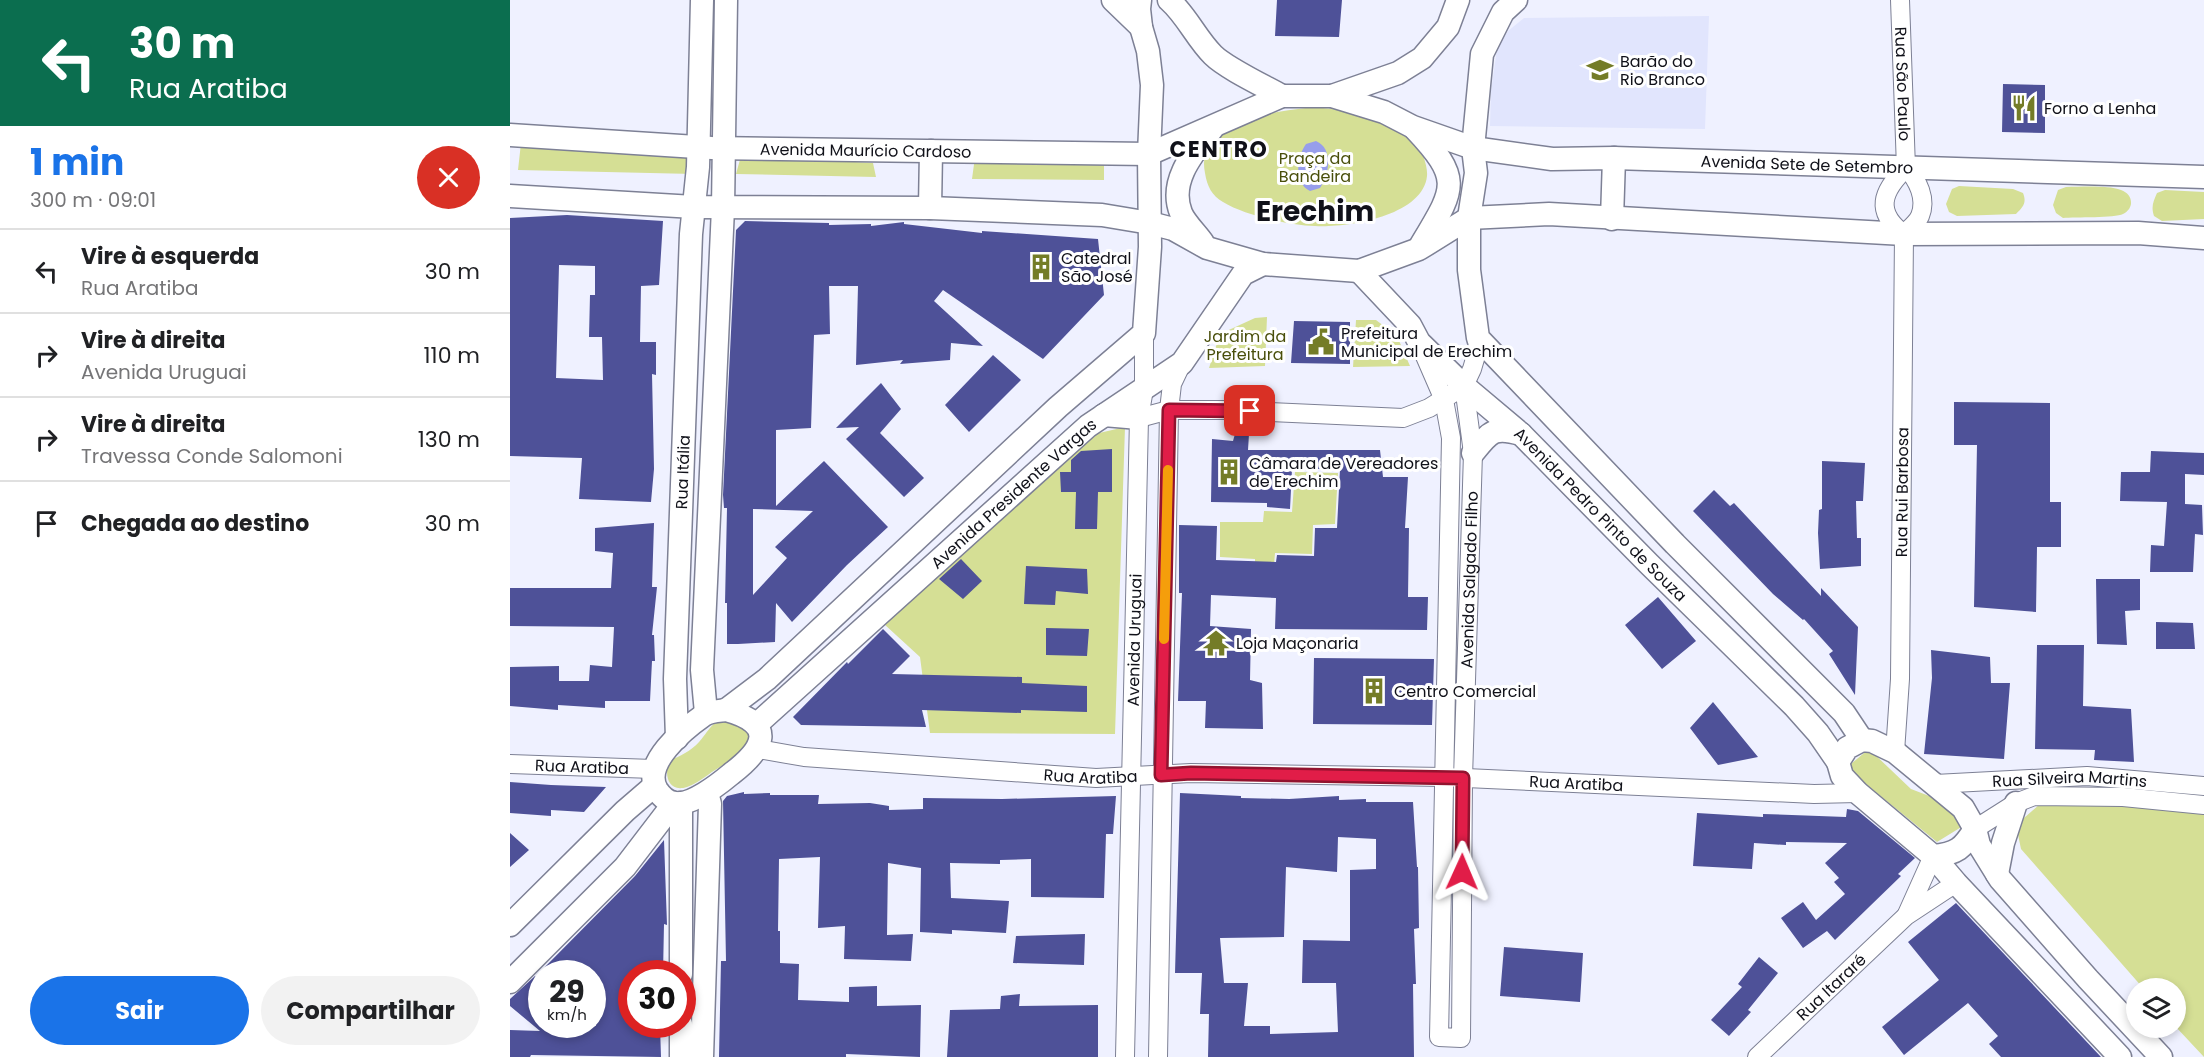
<!DOCTYPE html>
<html lang="pt">
<meta charset="utf-8">
<style>
:root{--surface:#fff;--page:#f2f2f2;--text:#202124;--muted:#757577;--line:#e0e0e0;--accent:#1a73e8}
body{margin:0;font-family:Poppins,sans-serif;background:var(--page);color:var(--text);height:100vh;display:flex;flex-direction:column;font-size:22px;white-space:nowrap}
*{box-sizing:border-box;margin:0}
p{font-size:20px;color:var(--muted)}
.icon{flex:none;width:33px;height:33px;fill:none;stroke:currentColor;stroke-width:2;stroke-linecap:round;stroke-linejoin:round}
.map{position:relative;flex:1;overflow:hidden}
.details{display:flex;flex-direction:column;background:var(--surface);width:510px}
.details>*{flex:none}
.hud{background:#0b6e4f;color:#fff;overflow:hidden}
.tools{position:absolute;left:1616px;top:978px;display:grid;gap:12px}
.tools a{display:grid;place-items:center;width:60px;height:60px;border-radius:50%;background:var(--surface);box-shadow:0 3px 9px #0003;font-size:30px}
.speed{position:absolute;left:18px;top:960px;display:flex;gap:12px;font-size:30px;font-weight:700;text-align:center}
.speed>*{display:grid;place-content:center;width:78px;height:78px;border-radius:50%;background:var(--surface);box-shadow:0 3px 9px #0003;line-height:1}
.speed small{font-size:15px;font-weight:400}
.speed .limit{border:9px solid #d22;background:#fff;color:#111}
.pin{position:absolute;display:grid;place-items:center;width:51px;height:51px;color:#fff;margin:-26px;border-radius:12px;box-shadow:0 3px 9px #0006}
.me{position:absolute;width:66px;margin:-33px;rotate:1deg;stroke-linejoin:round;filter:drop-shadow(0 0 4px #0008)}
.turn{display:flex;align-items:center;gap:21px;height:126px;padding:0 30px;font-size:27px}
.turn .icon{width:78px;height:78px;stroke-width:2.5}
.turn b{display:block;font-size:42px;line-height:51px}
.round{display:grid;place-items:center;flex:none;width:63px;height:63px;border-radius:32px;background:var(--page)}
.overview{display:flex;align-items:center;justify-content:space-between;height:102px;padding:0 30px}
h1{font-size:36px;font-weight:700;line-height:45px;color:var(--accent)}
.action{display:flex;gap:12px;margin-top:auto;padding:12px 30px}
.action a{flex:1;height:69px;border-radius:36px;background:var(--accent);color:#fff;font-size:24px;font-weight:700;line-height:69px;text-align:center}
.action a+a{background:var(--page);color:var(--text)}
ul{padding:0;list-style:none}
li{display:flex;align-items:center;gap:18px;height:84px;padding:0 30px;border-top:2px solid var(--line)}
li div{flex:1}
li b{display:block;font-size:22px}
li em{font-style:normal}
main{display:flex;flex:1;min-height:0}
.map>svg:first-child{display:block}
</style>
<main>
<section class="details">
<div class="hud">
<div class="turn"><svg class="icon" aria-label="left" viewBox="0 0 24 24"><path d="M17 20v-9H6M10 6l-5 5 5 5"/></svg><div><b>30 m</b>Rua Aratiba</div></div>
</div>
<div class="overview"><div><h1>1 min</h1><p>300 m · 09:01</p></div><a class="round" style="background:#d93025;color:#fff"><svg class="icon" aria-label="close" viewBox="0 0 24 24"><path d="M6 6l12 12M18 6L6 18"/></svg></a></div>
<ul>
<li><svg class="icon" aria-label="left" viewBox="0 0 24 24"><path d="M17 20v-9H6M10 6l-5 5 5 5"/></svg><div><b>Vire à esquerda</b><p>Rua Aratiba</p></div><em>30 m</em></li>
<li><svg class="icon" aria-label="right" viewBox="0 0 24 24"><path d="M7 20v-9h11M14 6l5 5-5 5"/></svg><div><b>Vire à direita</b><p>Avenida Uruguai</p></div><em>110 m</em></li>
<li><svg class="icon" aria-label="right" viewBox="0 0 24 24"><path d="M7 20v-9h11M14 6l5 5-5 5"/></svg><div><b>Vire à direita</b><p>Travessa Conde Salomoni</p></div><em>130 m</em></li>
<li><svg class="icon" aria-label="arrive" viewBox="0 0 24 24"><path d="M6 21V4h12l-3 4 3 4H6"/></svg><div><b>Chegada ao destino</b></div><em>30 m</em></li>
</ul>
<div class="action"><a>Sair</a><a>Compartilhar</a></div>
</section>
<div class="map">
<svg width="1694" height="1057" viewBox="0 0 1694 1057">
<rect width="100%" height="100%" fill="#eff1ff"/>
<path fill="#e1e5fd" d="M1199,16L1195,129L980,126L981,91L987,49L998,31L1014,18Z"/>
<path fill="#d5df95" d="M805,107L847,112L867,118L908,140C911,151 918,165 917,176C913,216 837,228 805,226C779,225 736,216 713,202C702,196 697,186 695,173C684,120 767,111 805,107Z
M11,143L184,149V174L8,170Z
M231,156L363,163L366,177L226,174Z
M465,157L594,161V180L462,179Z
M1449,186L1503,189L1513,193C1517,203 1513,207 1506,214L1447,216L1439,212L1436,204L1442,189Z
M1556,187C1571,187 1597,185 1611,190C1623,194 1625,208 1613,214C1605,218 1565,217 1553,218L1546,213L1543,205L1548,190Z
M1655,190L1694,192V219L1652,221L1644,216C1641,207 1643,202 1647,193Z
M757,317L755,366L699,368L710,334L745,318Z
M846,320H866L887,336L900,366L843,367Z
M615,427L605,734L420,733L410,657L374,624L585,434Z
M785,472L828,473L825,524L803,525L802,554L765,553L763,577H745V559L710,557V522H753L754,511L782,512Z
M223,718L242,737L236,755C227,759 218,762 210,767C199,773 189,783 177,787C158,793 154,775 159,761C170,756 181,751 189,742C203,726 199,722 223,718Z
M1359,749L1401,789L1440,804L1453,826L1427,842L1336,768Z
M1537,798L1694,810V1057L1665,1026V988H1633L1511,849L1506,825Z"/>
<path fill="#979eec" d="M806,141C824,149 819,174 810,188L800,191C783,183 787,156 796,144Z"/>
<path fill="#4e5198" fill-rule="evenodd" d="M767,0H832L829,37L765,36Z
M1493,84L1535,85V133L1492,132Z
M57,215L153,221L149,285L131,286L130,342H146V375L142,374L144,469L141,502L69,499L72,458L0,456V218ZM49,265L85,266V295H80L79,337H92L93,380L46,378Z
M235,221L319,223V225L361,224V226L394,222V224L472,233V231L588,239L594,295L533,359L433,290L424,301L473,346L441,343L440,360L390,364L393,360L346,365L348,286H319L320,334L304,335L301,428L266,430V506L314,461L378,527L337,565L282,622L266,603L265,642L228,644H217V603H215L217,508H214L213,495L226,230ZM243,509L303,511L265,547L277,558L243,595Z
M784,321L840,322V364L781,363Z
M483,355L511,380L459,432L435,405Z
M371,383L391,409L370,433L414,478L394,497L336,439L349,427L326,428Z
M1444,402L1540,403V502H1551V547H1527L1526,612L1464,607L1467,445H1444Z
M725,434H739L738,450H870L873,477H898L895,528H899L898,597H918L917,630L765,629L766,598L701,595L700,626L741,629L740,680L752,683L753,729L695,728L696,701H668L672,593H669V525L707,526L706,560L766,562L767,555L804,556L805,528H827L830,469H782L780,509L757,507V503L701,502L702,439L723,441Z
M602,449V492H588L587,529H565L566,492H551L550,472H561V460L571,451Z
M1641,451L1694,453V475L1675,474V504L1692,505L1693,535L1685,534L1683,572H1640L1641,545L1654,546L1657,502L1610,501L1611,472H1640Z
M1312,461L1355,463L1353,501H1346L1347,538H1351V566L1310,569L1308,533L1309,510L1312,509Z
M1204,490L1220,506L1224,503L1311,596V588L1348,627L1345,695L1319,654L1323,651L1294,619L1293,620L1263,594L1183,511Z
M144,523L142,587H147L142,635H144L145,661H142L140,701H95V708L48,705V710L0,706V667L49,666V681H79L80,665L102,667L104,627L0,626V588H101L103,553L85,551V528Z
M451,559L472,581L453,599L429,579Z
M516,566L577,569L578,594L546,591L545,605L514,604Z
M1586,579H1630V610L1615,611L1617,645L1587,644Z
M1148,597L1186,641L1152,669L1115,625Z
M1646,622L1683,623L1685,649H1646Z
M536,628L579,629L577,656L536,655Z
M373,629L400,656L382,674L512,677V683L577,686V712L511,710V713L412,710L416,727L291,725L283,717L337,662L338,664Z
M1527,645H1574L1573,706L1621,709L1624,762L1584,760L1585,750L1525,749Z
M1421,650L1480,657L1481,683H1500L1494,759L1414,754L1422,678Z
M804,658L924,659L922,725L803,724Z
M1203,702L1248,757L1208,765L1180,728Z
M0,782L41,785L96,787L74,812L41,810V816L0,813Z
M234,792V794L260,793V795H309L308,804L360,803L379,806V810L413,809V798L492,799L606,796L603,834H596L594,898L521,897V859L490,860V864L440,863L441,898L499,901L496,933L442,930V934L410,932L411,868L378,863L377,935L403,934L401,961L334,959L335,926L308,928L310,857L269,859L268,931H270V963L289,964L288,1000L339,1002V987L367,986V1006L411,1005L410,1057L336,1054V1057H209L211,961H216L213,801L217,796Z
M670,793L731,796V798L779,799L829,796V800L856,799V802H903L907,867H908L909,928L904,929L906,984H903L904,1057H698L699,1014H690L692,973H665ZM828,837L866,839V869L840,870V941L793,940L792,983H826L828,1032L760,1034V1026H734L738,983H714L710,938L774,937L776,867L827,872Z
M1337,809L1348,811L1405,858L1388,874L1391,876L1325,940L1317,931L1293,948L1271,918L1293,902L1306,920L1335,894L1324,882L1329,878L1315,863L1337,843L1276,842V845L1244,843L1242,869L1183,866L1187,813L1253,817V814L1336,817Z
M0,833L19,850L0,867Z
M154,840L157,925L154,924L153,974H122V1026H150L151,1057L21,1055L20,1057H0V1030L30,1031L0,1006V999L25,976L32,982V1025L86,1026L87,974H28L125,876Z
M1446,903L1591,1057H1491L1479,1044L1488,1036L1458,1003L1394,1055L1372,1027L1429,980L1398,942Z
M575,934L574,965L503,963L506,936Z
M994,947L1073,953L1070,1002L990,996Z
M1249,957L1268,973L1238,1010L1241,1012L1219,1036L1201,1020L1232,987L1228,984Z
M510,994L509,1006L588,1005V1057H437L440,1010L490,1009L491,996Z"/>
<g fill="none" stroke-linecap="round" stroke-linejoin="round">
<g stroke="#7d8095" stroke-width="20">
<g id="minor">
<path id="s1" d="M1390,0L1396,168"/>
<path d="M1394,234C1364,212 1372,191 1396,168"/>
<path d="M1394,234C1399,229 1407,223 1410,216C1417,199 1408,180 1396,168"/>
<path id="s2" d="M911,347L934,400L941,438L929,1037L951,1038L953,778L963,453L954,386L962,369L967,352L968,338"/>
<path d="M629,418L659,410H718L893,418L919,408L943,393"/>
<path id="s3" d="M248,749L294,757L586,778L681,773L934,777L1304,794L1348,793"/>
<path id="s4" d="M1385,752L1390,679L1394,234"/>
<path id="s5" d="M0,764L143,769"/>
<path id="s6" d="M1425,784L1577,776L1694,786"/>
<path d="M1465,829L1506,803L1524,796L1613,797L1694,805"/>
<path d="M1397,914L1423,856"/>
<path id="s7" d="M615,1057L629,418L634,389V333"/>
<path d="M648,1057L659,410L662,384L672,363"/>
<path id="s8" d="M1247,1057L1396,916L1446,883"/>
</g>
</g>
<g stroke="#7d8095" stroke-width="25">
<g id="major">
<path d="M603,0L631,27"/>
<path d="M659,0C677,16 686,38 703,55C716,68 754,86 772,96"/>
<path d="M1006,0L993,12L972,54L963,148L966,173L959,218V270L968,338L1165,544L1334,713L1352,740"/>
<path d="M822,96L888,73L912,58L938,27L948,0"/>
<path d="M905,129C953,180 945,188 911,245"/>
<path id="s9" d="M0,135L202,148L639,154L772,96H822L874,112L903,127L963,148L1042,159L1104,158L1694,177"/>
<path d="M0,196L184,207L420,208L592,215L640,223L663,229L697,248L753,264L849,271L909,249L959,218L1039,214L1394,234L1628,233L1694,238"/>
<path d="M420,208L421,151"/>
<path d="M1102,219L1104,158"/>
<path d="M693,243C687,234 675,223 671,213C658,181 684,152 702,129"/>
<path id="s10" d="M849,271L900,325L909,342L954,386L1011,434L1139,564L1284,706L1308,733L1328,762"/>
<path d="M594,415L629,418"/>
<path d="M963,453C980,432 983,426 1011,434"/>
<path d="M216,710L257,679L548,407L634,333L640,247L639,154L642,85L638,51L631,27L629,9L630,0"/>
<path d="M216,710C267,724 255,748 221,774C209,784 181,806 165,803C157,802 151,796 147,790C131,764 174,729 194,715C200,711 209,711 216,710Z"/>
<path d="M196,713L192,670L213,208L216,0"/>
<path id="s11" d="M247,724L578,426L672,363L733,274L753,264"/>
<path id="s12" d="M167,738L165,679L181,234L188,167L192,0"/>
<path d="M171,803V974"/>
<path d="M1465,829C1453,848 1447,854 1423,856L1348,793L1332,776L1328,762L1337,748L1352,740L1362,741L1385,752L1453,808L1465,829L1469,845L1490,879L1578,979L1651,1057"/>
<path d="M1423,856L1446,883L1610,1057"/>
<path d="M1487,874L1493,843L1506,803"/>
<path d="M0,925L115,811L144,786"/>
<path d="M0,982L115,867L164,803"/>
<path d="M171,1057V1024"/>
<path d="M192,1057L200,804L197,793"/>
</g>
</g>
<use href="#minor" stroke="#fff" stroke-width="18"/>
<use href="#major" stroke="#fff" stroke-width="22"/>
</g>
<g fill="none" stroke-linecap="round" stroke-linejoin="round">
<g stroke="#92132f" stroke-width="15">
<path id="route" d="M740,411L659,410L651,775L681,773L953,778L952,872"/>
</g>
<use href="#route" stroke="#e11d48" stroke-width="10"/>
<path stroke="#f59e0b" stroke-width="10" d="M654,639L658,470"/>
</g>
<defs>
<g id="school-bare" transform="scale(2.07)"><path d="M0-5L7-2L0 1L-7-2ZM-4 1L0 2.5L4 1V4Q0 6-4 4Z" fill="#747c27" stroke="#fff" stroke-width="2.5" paint-order="stroke"/></g>
<g id="restaurant-bare" transform="scale(2.07)"><path d="M-5-6h1v4h1v-4h1v4h1v-4h1v5L-1.5 .5V6h-2V.5L-5-1ZM5-6V6H3V1.5H1.5Q1.5-4 5-6Z" fill="#747c27" stroke="#fff" stroke-width="2.5" paint-order="stroke"/></g>
<g id="building-bare" transform="scale(2.07)"><path d="M-4-6H4V6H1V3H-1V6H-4ZM-2.5-4.3h1.7v1.8h-1.7ZM.8-4.3h1.7v1.8H.8ZM-2.5-1h1.7V.8h-1.7ZM.8-1h1.7V.8H.8Z" fill="#747c27" stroke="#fff" stroke-width="2.5" paint-order="stroke"/></g>
<g id="civic-bare" transform="scale(2.07)"><path d="M-.6-6.5H3V-4.5H.6V-3L4-1V1h2V6H-6V1h2V-1L-.6-3ZM-1.2 2.5V6h2.4V2.5Z" fill="#747c27" stroke="#fff" stroke-width="2.5" paint-order="stroke"/></g>
<g id="temple-bare" transform="scale(2.07)"><path d="M0-6L5-2H3V0L6.5 2.5H4V6H1.5V3h-3V6H-4V2.5H-6.5L-3 0V-2H-5Z" fill="#747c27" stroke="#fff" stroke-width="2.5" paint-order="stroke"/></g>
</defs>
<g fill-rule="evenodd">
<use href="#school-bare" x="1090" y="70"/>
<use href="#restaurant-bare" x="1514" y="108"/>
<use href="#building-bare" x="531" y="267"/>
<use href="#civic-bare" x="811" y="342"/>
<use href="#building-bare" x="719" y="472"/>
<use href="#temple-bare" x="706" y="643"/>
<use href="#building-bare" x="864" y="691"/>
</g>
<g text-anchor="middle" dominant-baseline="central" stroke-width="6" stroke-linejoin="round" paint-order="stroke">
<g font-size="16" fill="#101119" stroke="#fff" text-anchor="start">
<text x="1110" y="61">Barão do<tspan x="1110" dy="18">Rio Branco</tspan></text>
<text x="1534" y="108">Forno a Lenha</text>
<text x="551" y="258">Catedral<tspan x="551" dy="18">São José</tspan></text>
<text x="831" y="333">Prefeitura<tspan x="831" dy="18">Municipal de Erechim</tspan></text>
<text x="739" y="463">Câmara de Vereadores<tspan x="739" dy="18">de Erechim</tspan></text>
<text x="726" y="643">Loja Maçonaria</text>
<text x="884" y="691">Centro Comercial</text>
</g>
<g font-size="16" fill="#101119" stroke="#fff">
<text stroke="none"><textPath href="#s1" startOffset="84">Rua São Paulo</textPath></text>
<text stroke="none"><textPath href="#s9" startOffset="356">Avenida Maurício Cardoso</textPath></text>
<text stroke="none"><textPath href="#s9" startOffset="1320">Avenida Sete de Setembro</textPath></text>
<text stroke="none"><textPath href="#s12" startOffset="266">Rua Itália</textPath></text>
<text stroke="none"><textPath href="#s4" startOffset="260">Rua Rui Barbosa</textPath></text>
<text stroke="none"><textPath href="#s11" startOffset="345">Avenida Presidente Vargas</textPath></text>
<text stroke="none"><textPath href="#s10" startOffset="344">Avenida Pedro Pinto de Souza</textPath></text>
<text stroke="none"><textPath href="#s2" startOffset="1176">Avenida Salgado Filho</textPath></text>
<text stroke="none"><textPath href="#s7" startOffset="417">Avenida Uruguai</textPath></text>
<text stroke="none"><textPath href="#s5" startOffset="72">Rua Aratiba</textPath></text>
<text stroke="none"><textPath href="#s3" startOffset="334">Rua Aratiba</textPath></text>
<text stroke="none"><textPath href="#s6" startOffset="135">Rua Silveira Martins</textPath></text>
<text stroke="none"><textPath href="#s3" startOffset="820">Rua Aratiba</textPath></text>
<text stroke="none"><textPath href="#s8" startOffset="102">Rua Itararé</textPath></text>
</g>
<g font-size="16" fill="#494f0b" stroke="#fff">
<text x="805" y="158">Praça da<tspan x="805" dy="18">Bandeira</tspan></text>
<text x="735" y="336">Jardim da<tspan x="735" dy="18">Prefeitura</tspan></text>
</g>
<g font-size="22" font-weight="bold" letter-spacing="1.5" fill="#101119" stroke="#fff">
<text x="709" y="149">CENTRO</text>
</g>
<g font-size="28" font-weight="bold" fill="#101119" stroke="#fff">
<text x="805" y="211">Erechim</text>
</g>
</g>
</svg>
<div class="tools">
<a><svg class="icon" aria-label="layers" viewBox="0 0 24 24"><path d="M12 4l9 5-9 5-9-5zM3 14l9 5 9-5"/></svg></a>
</div>
<div class="speed"><div>29<small>km/h</small></div><div class="limit">30</div></div>
<div class="pin" style="left:740px;top:411px;background:#d93025"><svg class="icon" aria-label="arrive" viewBox="0 0 24 24"><path d="M6 21V4h12l-3 4 3 4H6"/></svg></div>
<svg class="me" style="left:952px;top:872px" viewBox="-20 -20 40 40"><path d="M0-17L14 15 0 8-14 15z" fill="#e11d48" stroke="#fff" stroke-width="4"/></svg>
</div>
</main>
